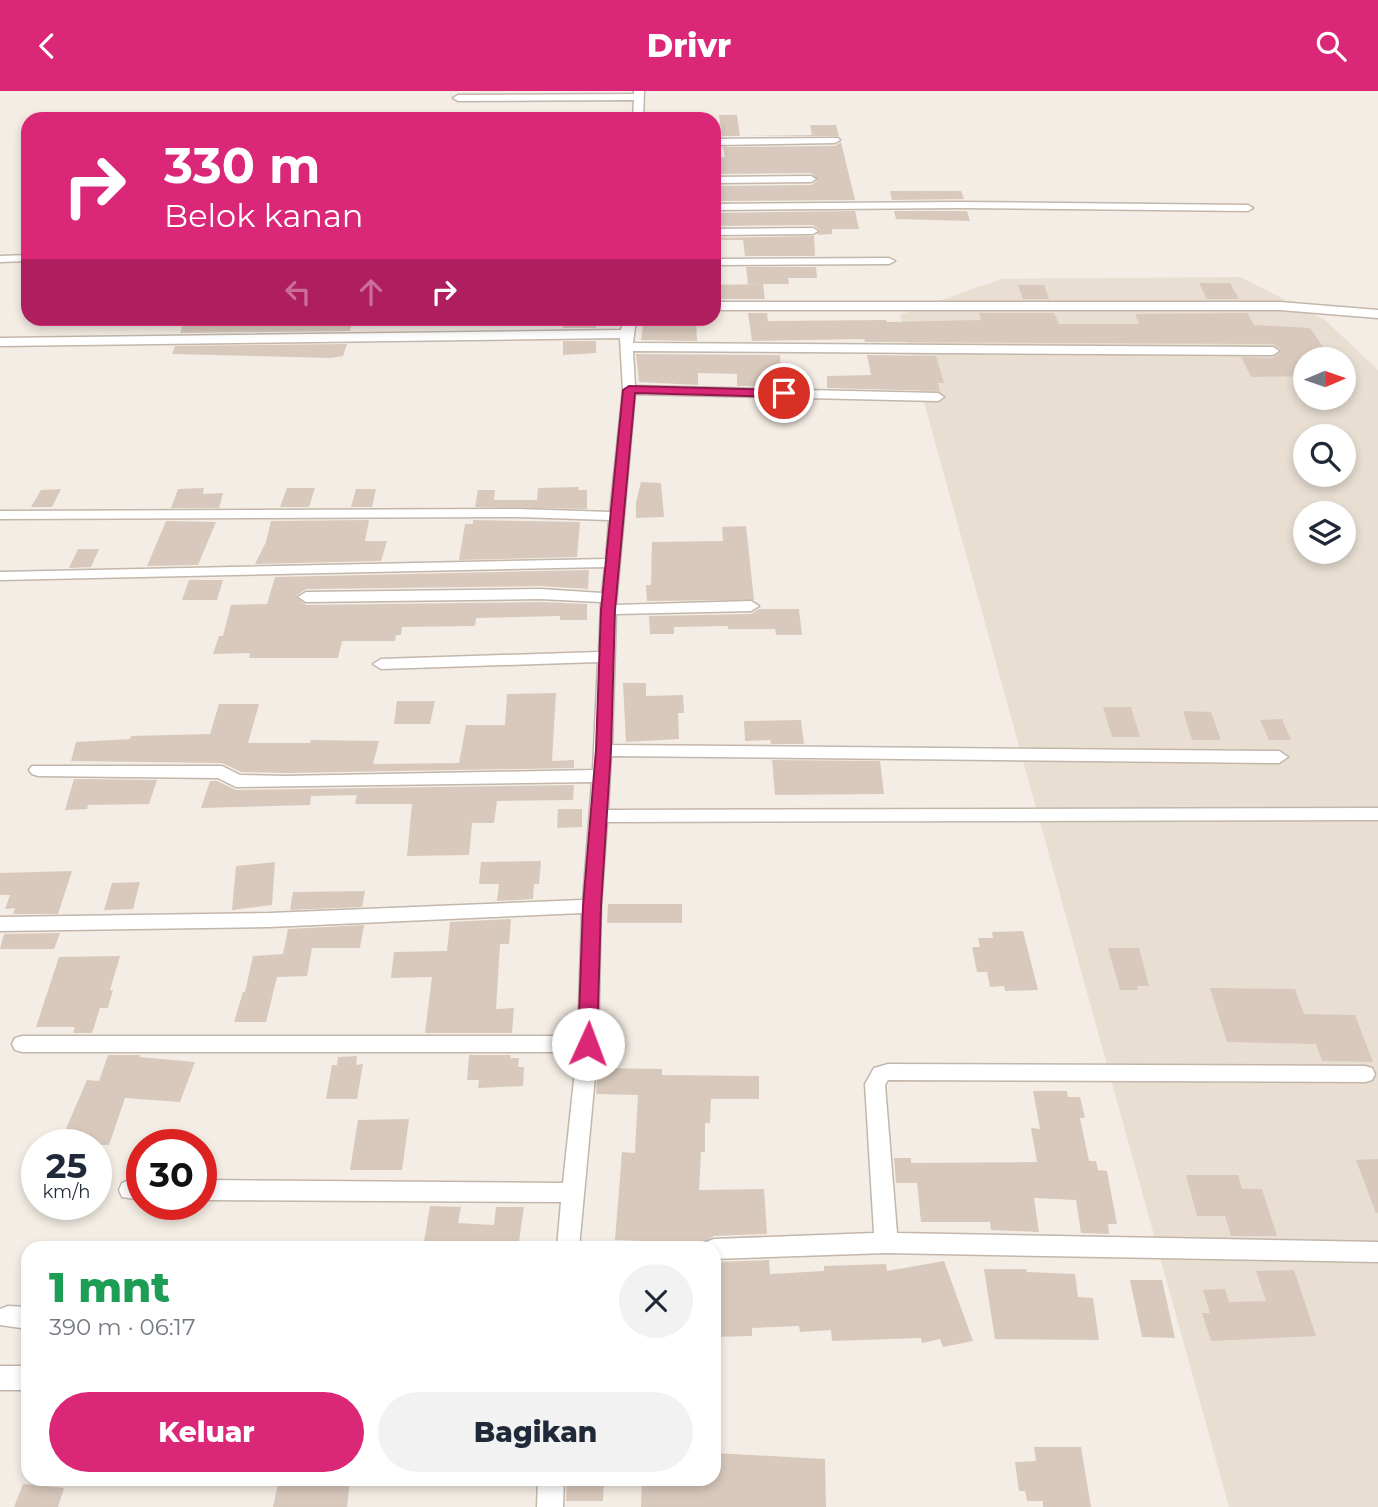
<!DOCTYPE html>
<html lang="id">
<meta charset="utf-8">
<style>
:root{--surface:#fff;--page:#f2f2f3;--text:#1f2937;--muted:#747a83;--accent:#db2777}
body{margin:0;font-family:Montserrat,sans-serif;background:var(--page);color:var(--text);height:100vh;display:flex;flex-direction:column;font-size:26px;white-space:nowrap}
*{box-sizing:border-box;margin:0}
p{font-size:23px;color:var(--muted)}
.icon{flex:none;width:38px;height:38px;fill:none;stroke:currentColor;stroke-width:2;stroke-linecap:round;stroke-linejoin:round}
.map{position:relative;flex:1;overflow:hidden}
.panel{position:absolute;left:21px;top:1150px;width:700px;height:245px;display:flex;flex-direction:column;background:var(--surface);border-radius:21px;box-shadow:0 4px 10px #0003}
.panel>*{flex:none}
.hud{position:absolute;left:21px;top:21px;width:700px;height:214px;border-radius:21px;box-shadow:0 4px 10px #0003;background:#db2777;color:#fff;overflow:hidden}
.needle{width:46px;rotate:88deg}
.tools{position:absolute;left:1293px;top:256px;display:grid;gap:14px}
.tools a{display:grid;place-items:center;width:63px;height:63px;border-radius:50%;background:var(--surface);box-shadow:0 4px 10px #0003;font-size:35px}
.speed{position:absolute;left:21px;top:1038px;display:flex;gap:14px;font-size:35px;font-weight:700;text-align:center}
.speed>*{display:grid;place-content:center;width:91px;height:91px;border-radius:50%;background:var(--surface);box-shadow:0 4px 10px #0003;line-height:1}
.speed small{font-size:18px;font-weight:400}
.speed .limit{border:10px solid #d22;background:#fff;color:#111}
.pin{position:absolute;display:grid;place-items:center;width:60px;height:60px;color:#fff;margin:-30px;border:4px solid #fff;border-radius:50%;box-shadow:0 2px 7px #0007}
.me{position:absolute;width:77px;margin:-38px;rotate:2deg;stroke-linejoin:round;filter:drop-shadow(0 0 5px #0008)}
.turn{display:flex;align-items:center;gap:24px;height:147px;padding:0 28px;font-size:32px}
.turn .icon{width:91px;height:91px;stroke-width:2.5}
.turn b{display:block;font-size:49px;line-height:60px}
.lanes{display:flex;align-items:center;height:66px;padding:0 28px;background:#0003;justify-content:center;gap:35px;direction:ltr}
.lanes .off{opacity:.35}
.round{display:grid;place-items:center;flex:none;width:74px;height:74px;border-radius:37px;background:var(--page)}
.overview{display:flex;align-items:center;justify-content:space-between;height:119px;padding:0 28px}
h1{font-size:42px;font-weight:800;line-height:52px;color:#1e9e55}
.cta{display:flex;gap:14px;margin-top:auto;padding:14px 28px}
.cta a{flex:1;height:80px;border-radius:42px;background:var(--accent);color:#fff;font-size:28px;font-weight:800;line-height:80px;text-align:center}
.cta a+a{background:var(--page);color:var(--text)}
header{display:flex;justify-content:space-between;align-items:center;height:91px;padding:0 28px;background:var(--accent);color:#fff;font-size:32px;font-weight:800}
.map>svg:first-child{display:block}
</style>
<header><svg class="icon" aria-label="back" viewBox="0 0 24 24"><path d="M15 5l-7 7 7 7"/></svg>Drivr<svg class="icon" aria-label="search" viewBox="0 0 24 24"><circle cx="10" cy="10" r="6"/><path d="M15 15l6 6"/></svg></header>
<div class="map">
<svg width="1378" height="1416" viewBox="0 0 1378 1416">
<rect width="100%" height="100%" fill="#f4ede5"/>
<path fill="#e8ded2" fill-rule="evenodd" d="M1240,186L1325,229L1378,279V1416H1229L900,224L1001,188ZM1306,268H1344V306H1306ZM1306,345H1344V383H1306ZM1306,422H1344V460H1306Z"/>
<path fill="#d9c9bc" d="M719,24H737L740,45L812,44L810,34H836L839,45H722Z
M841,51L855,109L714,110V95L811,94L818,89L811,82L714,83V67L725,66L723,56L835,55Z
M890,100H961L964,108L892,109Z
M855,120L859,138H832V143L817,144L820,139L813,134L714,135V122Z
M894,120H967L970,130L896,128Z
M814,145L815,165H745L743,149H714V147Z
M746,176H816L817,187H788L789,193H748Z
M1199,192H1230L1239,208H1207Z
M763,193L765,208H714V194Z
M1018,194H1044L1049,208H1023Z
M748,222H767L768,230L886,229L887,231L981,229L979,222H1054L1059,233H1139L1135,223L1247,222L1254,234L1310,237L1327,262H1306V285L1251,286L1241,266L1273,267L1280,262V258L1273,253L865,251L864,248L752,250Z
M235,228H324V233L352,232L350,240L180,242L183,233L234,232Z
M644,228H696L697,250L641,249Z
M563,229H592V232H597L596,237H563Z
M563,250H596V262L563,264Z
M347,253L343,265L331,267L172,263L175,255Z
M636,263L780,264L782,296L737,295V283L698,282V294L639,291Z
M867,264L936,265L944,292H938L940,300L827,297V285L871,284Z
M641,391L661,392L664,426L636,427V411Z
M579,396L578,399H587V418L475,416L478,399H495L494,409H537L538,397Z
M204,397L203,403L223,402L219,417H171L178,398Z
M287,397H315L309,416H280Z
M61,398L52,416H31L41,399Z
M356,398H376L372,416H351Z
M369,429L365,450H387L381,470L255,473L266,451L271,430Z
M473,429L580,431L577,466L459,469L465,433H473Z
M166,430L216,431L198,474L147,475Z
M746,435L754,509L647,510L646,494H651L652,451L723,450L722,436Z
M78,458H99L91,476L69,477Z
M589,479L588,498L540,495L306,498L296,505L306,514L540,511L587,513V529H560V525L476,527L475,535L402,536L401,544H396L395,550H342L338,567H249L250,562L213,563L219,545H223L231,514L267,513L275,486Z
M189,489H223L217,509H182Z
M759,518H799L802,544H776L775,538H728V535L674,536V543H650L649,525L751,523Z
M623,592H646V605L683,604L684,622H678L679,648L626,651Z
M556,602L552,670L574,669V677L285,682L241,681L222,672L71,670L76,651L130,648L131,645L210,643L219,613H259L248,652H310L311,649L379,650L373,673L459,672L466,634H505L507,603Z
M397,610H435L430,633H394Z
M1103,616H1131L1140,646H1112Z
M1183,620L1211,621L1221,649H1192Z
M1282,628L1291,649H1269L1260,629Z
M801,629L804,653H771L770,649L745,650L744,630Z
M772,669L880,670L884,703L775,704Z
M74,688L157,689L149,713L88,714L87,718L65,719Z
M210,690H217L236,699L574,694L573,709L497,710L494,732H472L469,764L407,765L412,713H355L357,704L311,705L310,714L201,717Z
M558,718H582V736L557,737Z
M541,770L539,793H534L533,808L497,810L499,793H479L481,771Z
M275,771L272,814L232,819L236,775Z
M72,780L58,823H13L15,817L5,818L10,804H0V782Z
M140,791L133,818L104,819L112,792Z
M365,800L362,816L290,819L293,801Z
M608,813H682V832H607Z
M511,828L509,853H500L496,918L514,917L512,942H425L432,886L391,887L394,861L447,860L450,831Z
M364,834L360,857H312L307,885L277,886L266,931H234L243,901H245L253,865L283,863L288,838Z
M1023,840L1038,899L1005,900L1004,895L990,896L987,881H977L972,856H980L978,847H993L992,841Z
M60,842L54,858H0L4,843Z
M1108,857H1139L1149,895H1137L1138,899H1120Z
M120,865L110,899H113L108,917H100L92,942H73L75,936H36L59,866Z
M1210,897L1295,898L1304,923L1355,924L1373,971L1322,970L1316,953L1227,951Z
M108,964H140L139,966L195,971L180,1011L125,1007L109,1054H59L87,989L99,990Z
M469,964H511L510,967H519L518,976H524L523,995L478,997L479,989H467Z
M357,965L356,974L363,973L357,1008H326L332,974H337L338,966Z
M598,977L662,978V984L759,985V1008H711L710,1032H705V1061H701L699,1099L764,1098L767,1143L714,1145L703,1152L615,1149L622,1061L635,1062L638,1004L596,1003Z
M1033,1000H1067L1068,1006H1080L1085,1027H1080L1089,1070H1096L1098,1079L1107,1080L1117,1133H1108L1109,1143L1081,1142L1076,1109L1034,1107L1039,1141L991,1139L990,1131H921L917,1092H896L894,1067H911V1072L1037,1071L1031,1037L1040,1038Z
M409,1028L402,1079H350L358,1029Z
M1378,1068V1122H1376L1356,1069Z
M1186,1084H1238L1242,1098H1262L1277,1145H1231L1225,1125H1197Z
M430,1115L461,1116L458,1132L494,1134L496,1116H524L518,1157H423Z
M769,1169L770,1183L824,1180V1175L886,1173L887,1180L944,1170L973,1250L943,1256L940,1248L922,1252L921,1247L832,1250L831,1239L800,1241L799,1235L752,1237V1245L714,1246V1171Z
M984,1178H1026L1027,1181L1075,1183L1078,1206L1093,1207L1099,1249L995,1248Z
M1294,1179L1316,1245L1211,1250L1202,1222H1210L1203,1199L1225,1198L1229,1211L1266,1210L1256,1180Z
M1130,1189H1162L1175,1247L1142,1246Z
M1034,1356H1081L1091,1416H1043V1410H1027L1025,1400H1019L1015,1371L1036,1370Z
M714,1362L825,1368L826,1416H641L642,1388H714Z
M279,1388H350L347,1416H273Z
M567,1388H604L603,1410H566Z
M23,1393L64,1397L58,1416H14Z"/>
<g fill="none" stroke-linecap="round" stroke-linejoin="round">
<g stroke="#c3b6aa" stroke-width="3">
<path id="street" d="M634,0H644L643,28H633L634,9L458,10L453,7L458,4L634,3Z
M838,47L840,49L835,52L714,54V48Z
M714,86L811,85L816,88L811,91L714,92Z
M960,111L1248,114L1253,117L1248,120L960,117L714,119V113Z
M714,138L813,137L818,140L813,143L714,144Z
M28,164V170L0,171V165Z
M714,168L889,167L895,170L889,173L714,174Z
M714,211H1280L1378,219V227L1280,219H714Z
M624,228H636L633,252L1273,256L1279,260L1273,264L633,260L635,295L938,302L944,306L938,310L635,303L616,514L751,510L759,515L751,520L616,523L612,654L1279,660L1288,666L1279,672L611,665L608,719L1378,717V729L607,731L601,815L598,953L579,1157H557L561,1111L201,1109V1089L563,1092L577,961H22L15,959L12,953L15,947L22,945H578L582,822L270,836L0,840V826L270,822L583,809L592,691L236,696L218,687L38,685L32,683L29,679L32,675H222L240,684L285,685L593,679L598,571L381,578L373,573L381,568L599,561L601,511L540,508L306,511L298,506L306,501L540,498L602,502L605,476L0,489V481L606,468L609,429L518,426L0,428V420L518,418L610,421L623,299L620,247L0,255V247L621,239Z
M888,973L1365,975L1372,977L1375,983L1372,989L1365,991L888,989L885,994L897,1142L1378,1151V1171L886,1162L714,1168V1157H703L706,1151L714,1148L874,1142L865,993L874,977Z
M130,1089H142V1109L122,1106L119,1099L122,1092Z
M8,1215L28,1216V1238L0,1234V1218Z
M0,1275H28V1299H0Z
M538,1388H564L563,1416H537Z"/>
</g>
<use href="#street" fill="#fff" fill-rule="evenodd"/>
</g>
<path fill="#db2777" stroke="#8e194d" stroke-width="2" d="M629,295L784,299L790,302L784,306L635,302L615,519L611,659L601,815L597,953L594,958L588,960L581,958L578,953L583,815L596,659L601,519L623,299Z"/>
</svg>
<div class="tools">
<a><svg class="needle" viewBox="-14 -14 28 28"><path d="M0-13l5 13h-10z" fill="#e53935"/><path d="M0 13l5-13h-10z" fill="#747a83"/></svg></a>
<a><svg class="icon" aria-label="search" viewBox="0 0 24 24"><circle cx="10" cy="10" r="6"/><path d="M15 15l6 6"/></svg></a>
<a><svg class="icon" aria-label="layers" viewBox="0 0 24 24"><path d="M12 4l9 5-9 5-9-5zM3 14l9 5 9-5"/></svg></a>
</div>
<div class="speed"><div>25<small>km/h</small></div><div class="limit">30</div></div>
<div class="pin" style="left:784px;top:302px;background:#d93025"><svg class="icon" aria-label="arrive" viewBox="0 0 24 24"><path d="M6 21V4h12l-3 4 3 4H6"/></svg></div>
<svg class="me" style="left:588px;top:953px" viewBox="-20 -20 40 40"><circle r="19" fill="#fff"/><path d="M0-13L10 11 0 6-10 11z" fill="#db2777"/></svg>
<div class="hud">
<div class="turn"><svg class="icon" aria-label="right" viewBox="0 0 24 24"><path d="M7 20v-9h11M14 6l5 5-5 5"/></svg><div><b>330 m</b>Belok kanan</div></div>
<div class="lanes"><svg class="icon off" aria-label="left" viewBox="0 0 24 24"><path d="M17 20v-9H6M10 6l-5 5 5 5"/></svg><svg class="icon off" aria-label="ahead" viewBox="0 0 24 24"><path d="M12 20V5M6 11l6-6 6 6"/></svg><svg class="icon" aria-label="right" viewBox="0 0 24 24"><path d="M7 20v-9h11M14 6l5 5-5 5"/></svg></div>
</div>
<section class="panel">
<div class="overview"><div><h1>1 mnt</h1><p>390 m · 06:17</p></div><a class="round"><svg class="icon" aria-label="close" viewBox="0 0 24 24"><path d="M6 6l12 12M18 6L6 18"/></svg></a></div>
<div class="cta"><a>Keluar</a><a>Bagikan</a></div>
</section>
</div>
